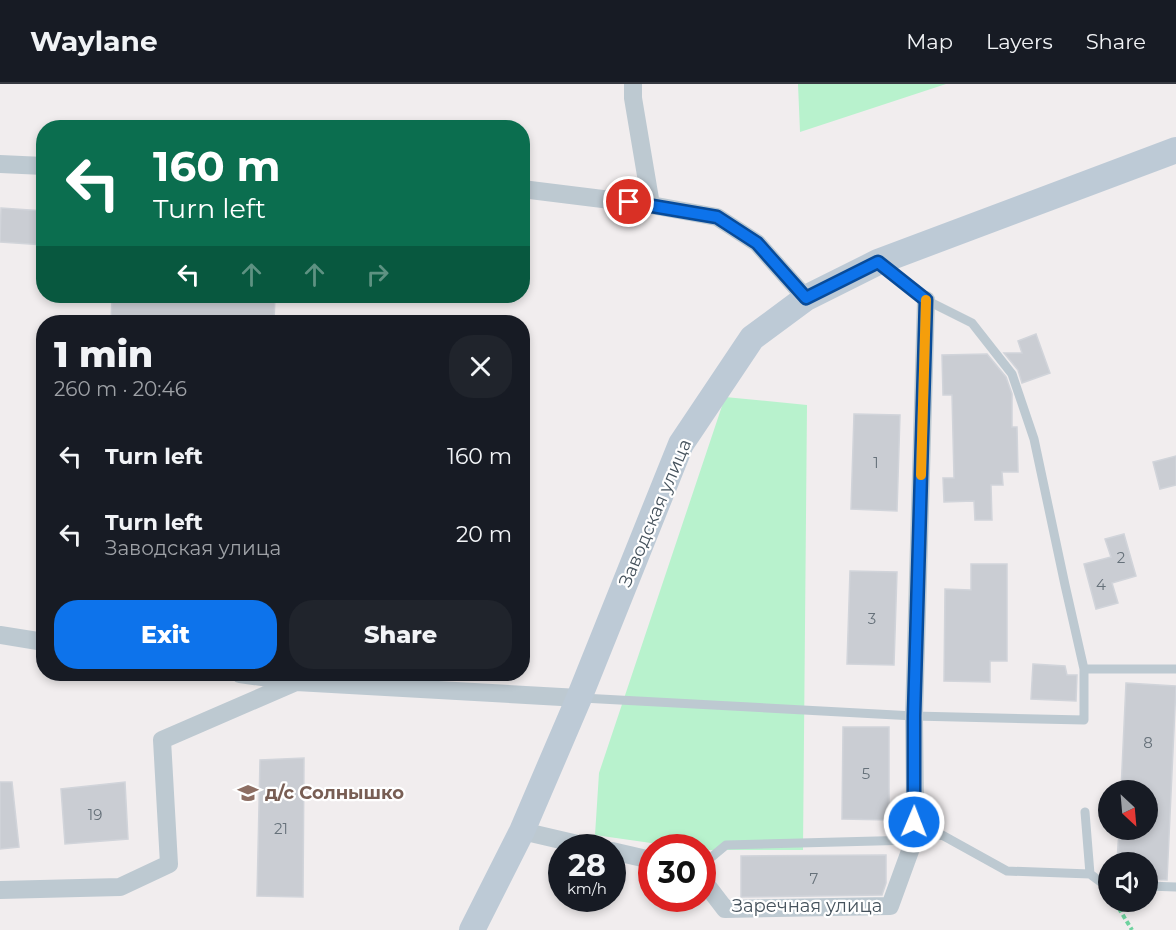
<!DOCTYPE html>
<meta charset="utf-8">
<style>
:root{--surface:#171b24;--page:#20242c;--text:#f1f3f6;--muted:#9ea1a6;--line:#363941;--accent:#0d73eb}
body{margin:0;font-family:Montserrat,sans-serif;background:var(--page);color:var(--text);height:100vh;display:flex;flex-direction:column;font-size:22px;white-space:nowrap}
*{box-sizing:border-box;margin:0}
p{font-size:20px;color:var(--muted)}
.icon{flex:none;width:33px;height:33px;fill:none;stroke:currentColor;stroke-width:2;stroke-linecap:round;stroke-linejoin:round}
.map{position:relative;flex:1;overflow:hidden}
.sheet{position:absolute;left:36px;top:231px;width:494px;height:366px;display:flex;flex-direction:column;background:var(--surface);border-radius:24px;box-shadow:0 3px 9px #0003}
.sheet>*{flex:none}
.guide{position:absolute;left:36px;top:36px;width:494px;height:183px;border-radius:24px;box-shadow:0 3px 9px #0003;background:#0b6e4f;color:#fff;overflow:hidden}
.needle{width:39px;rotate:154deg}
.fabs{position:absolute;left:1098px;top:696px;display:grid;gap:12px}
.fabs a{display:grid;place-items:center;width:60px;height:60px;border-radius:50%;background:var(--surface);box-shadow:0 3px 9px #0003;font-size:30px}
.speed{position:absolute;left:548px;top:750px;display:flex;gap:12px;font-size:30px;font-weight:700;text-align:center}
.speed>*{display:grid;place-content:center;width:78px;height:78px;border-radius:50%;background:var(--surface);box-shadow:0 3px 9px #0003;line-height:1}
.speed small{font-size:15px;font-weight:400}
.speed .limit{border:9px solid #d22;background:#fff;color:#111}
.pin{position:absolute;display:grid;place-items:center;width:51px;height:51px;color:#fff;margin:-26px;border:3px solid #fff;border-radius:50%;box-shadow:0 2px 6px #0007}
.me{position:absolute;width:66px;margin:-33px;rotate:1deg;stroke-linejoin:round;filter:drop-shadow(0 0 4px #0008)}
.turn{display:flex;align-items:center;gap:21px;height:126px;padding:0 18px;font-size:27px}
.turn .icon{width:78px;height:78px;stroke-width:2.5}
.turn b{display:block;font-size:42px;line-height:51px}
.lanes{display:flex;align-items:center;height:57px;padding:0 18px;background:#0003;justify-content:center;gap:30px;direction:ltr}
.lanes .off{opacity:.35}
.round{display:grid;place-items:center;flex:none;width:63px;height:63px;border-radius:24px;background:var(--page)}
.summary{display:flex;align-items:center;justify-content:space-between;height:102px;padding:0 18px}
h1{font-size:36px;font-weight:800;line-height:45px}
.cta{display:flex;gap:12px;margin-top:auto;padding:12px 18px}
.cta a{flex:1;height:69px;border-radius:24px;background:var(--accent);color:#fff;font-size:24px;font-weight:800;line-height:69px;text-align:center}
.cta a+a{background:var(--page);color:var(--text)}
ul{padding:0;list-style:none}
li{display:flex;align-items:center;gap:18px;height:78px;padding:0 18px}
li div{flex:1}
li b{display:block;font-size:22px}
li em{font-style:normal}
header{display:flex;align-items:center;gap:36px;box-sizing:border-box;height:84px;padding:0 30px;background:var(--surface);border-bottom:2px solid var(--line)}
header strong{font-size:28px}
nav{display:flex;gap:33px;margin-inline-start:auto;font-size:21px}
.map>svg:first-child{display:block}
</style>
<header>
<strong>Waylane</strong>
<nav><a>Map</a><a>Layers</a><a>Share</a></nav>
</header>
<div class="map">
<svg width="1176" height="846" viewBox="0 0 1176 846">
<rect width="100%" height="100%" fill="#f1edee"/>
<path fill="#b8f2cd" d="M798,0H946L800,48Z
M725,313L807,321L803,766H702V764L679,763L595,751L599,689Z"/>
<path fill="#cacdd3" stroke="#d1d4da" stroke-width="1.5" d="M1,124L44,127V161L0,158Z
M112,212H275L274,238H111Z
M1036,250L1050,289L1022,299L1018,286L1004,269H1022L1018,257Z
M987,270L1006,293L1012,310V343H1017L1018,388H1002L1003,401H991L992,436H975L974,417L944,418L943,394H954L952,311H943L942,271Z
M854,330L900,331L897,427L851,425Z
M1176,372V401L1160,405L1153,378Z
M1124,450L1136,492L1112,499L1118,519L1096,525L1084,480L1111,473L1105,455Z
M971,480H1007V577H990V598L944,597L945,505L971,506Z
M850,487L897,488L894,581L847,580Z
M1033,580L1065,582L1067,591H1077L1076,617L1031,615Z
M1126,599L1176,602L1167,796L1148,795V778H1117L1119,746H1148V706H1121Z
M843,643H889V736L842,735Z
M304,674L303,813L257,812L260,676Z
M0,698H12L19,763L0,765Z
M125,698L128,755L65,760L61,705Z
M886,771V799L882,811L741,813V772Z"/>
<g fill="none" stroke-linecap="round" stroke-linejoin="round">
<path stroke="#6ed29e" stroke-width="4" stroke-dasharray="4.5 3" stroke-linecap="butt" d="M1115,818L1132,846"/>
<path stroke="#bdc9d1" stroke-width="9" d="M881,180L926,216L972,239L1012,290L1034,355L1065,501L1084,585
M582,614L914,632L1084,636V585H1176
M702,781L726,761L914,756L942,751L1007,787L1090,790L1085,728
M1090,790L1105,801H1108
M1148,802L1176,803"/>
<path stroke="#bdc9d1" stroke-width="18" d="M633,0V14L651,121
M0,80L44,82
M522,105L651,121L717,133L757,159L806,214
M0,551L44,558
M240,590L296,598L579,614
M522,747L595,764
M612,767L651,776
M702,795L725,825L890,822L914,756L915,720L914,632L926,216
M0,806L120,803L169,780L162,656L296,598"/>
<path stroke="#bdcad6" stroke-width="26" d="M472,846L522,747L579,614L681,360L752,254L806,214L878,178L1176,66"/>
</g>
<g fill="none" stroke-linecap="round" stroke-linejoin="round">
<g stroke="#084b99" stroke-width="15">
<path id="route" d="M629,118L717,133L757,159L806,214L878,178L926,216L914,632V738"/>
</g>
<use href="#route" stroke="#0d73eb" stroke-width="10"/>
<path stroke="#f59e0b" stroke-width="10" d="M921,391L926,216"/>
</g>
<defs>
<g id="school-bare" transform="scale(1.62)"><path d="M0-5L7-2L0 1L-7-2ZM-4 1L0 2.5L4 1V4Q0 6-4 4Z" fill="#8d6e63" stroke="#fff" stroke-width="2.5" paint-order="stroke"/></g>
</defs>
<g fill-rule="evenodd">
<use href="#school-bare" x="248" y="709"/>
</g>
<g text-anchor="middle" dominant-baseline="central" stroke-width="4.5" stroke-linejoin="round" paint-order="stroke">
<g font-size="15" fill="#66717a">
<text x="876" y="378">1</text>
<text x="1121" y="473">2</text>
<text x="1101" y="500">4</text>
<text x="872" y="534">3</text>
<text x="1148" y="658">8</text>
<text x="866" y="689">5</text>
<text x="95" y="730">19</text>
<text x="281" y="744">21</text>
<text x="814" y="794">7</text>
</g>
<g font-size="18" fill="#45525c" stroke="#fff">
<text transform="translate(655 429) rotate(-67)">Заводская улица</text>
<text x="807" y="822">Заречная улица</text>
</g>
<g font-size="18" font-weight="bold" fill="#785e54" stroke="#fff" text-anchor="start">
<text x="265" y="709">д/с Солнышко</text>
</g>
</g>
</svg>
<div class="fabs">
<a><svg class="needle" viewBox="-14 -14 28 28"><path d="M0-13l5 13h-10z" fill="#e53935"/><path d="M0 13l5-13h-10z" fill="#9ea1a6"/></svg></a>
<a><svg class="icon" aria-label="sound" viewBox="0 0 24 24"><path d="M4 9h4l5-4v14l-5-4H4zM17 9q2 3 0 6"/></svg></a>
</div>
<div class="speed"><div>28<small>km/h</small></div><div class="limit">30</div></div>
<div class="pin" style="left:629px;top:118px;background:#d93025"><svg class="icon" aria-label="arrive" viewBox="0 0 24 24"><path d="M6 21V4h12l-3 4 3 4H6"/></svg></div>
<svg class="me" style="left:914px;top:738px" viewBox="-20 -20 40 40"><circle r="17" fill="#0d73eb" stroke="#fff" stroke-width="3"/><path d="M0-11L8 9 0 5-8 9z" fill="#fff"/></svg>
<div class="guide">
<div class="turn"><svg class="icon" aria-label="left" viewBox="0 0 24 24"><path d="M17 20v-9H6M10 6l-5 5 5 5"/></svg><div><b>160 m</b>Turn left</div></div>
<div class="lanes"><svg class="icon" aria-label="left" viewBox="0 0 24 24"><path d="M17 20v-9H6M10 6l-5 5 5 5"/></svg><svg class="icon off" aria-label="ahead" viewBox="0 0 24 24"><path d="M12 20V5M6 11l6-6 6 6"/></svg><svg class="icon off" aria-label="ahead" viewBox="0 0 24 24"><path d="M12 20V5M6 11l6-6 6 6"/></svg><svg class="icon off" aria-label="right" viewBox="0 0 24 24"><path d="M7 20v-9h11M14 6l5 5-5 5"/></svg></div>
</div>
<section class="sheet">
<div class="summary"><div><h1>1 min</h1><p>260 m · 20:46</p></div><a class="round"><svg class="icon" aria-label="close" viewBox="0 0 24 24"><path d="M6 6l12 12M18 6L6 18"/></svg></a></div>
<ul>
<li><svg class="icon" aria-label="left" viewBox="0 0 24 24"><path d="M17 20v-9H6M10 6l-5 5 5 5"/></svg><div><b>Turn left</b></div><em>160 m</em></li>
<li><svg class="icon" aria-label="left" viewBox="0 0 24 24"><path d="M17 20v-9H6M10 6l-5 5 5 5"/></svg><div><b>Turn left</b><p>Заводская улица</p></div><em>20 m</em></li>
</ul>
<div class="cta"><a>Exit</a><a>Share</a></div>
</section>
</div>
